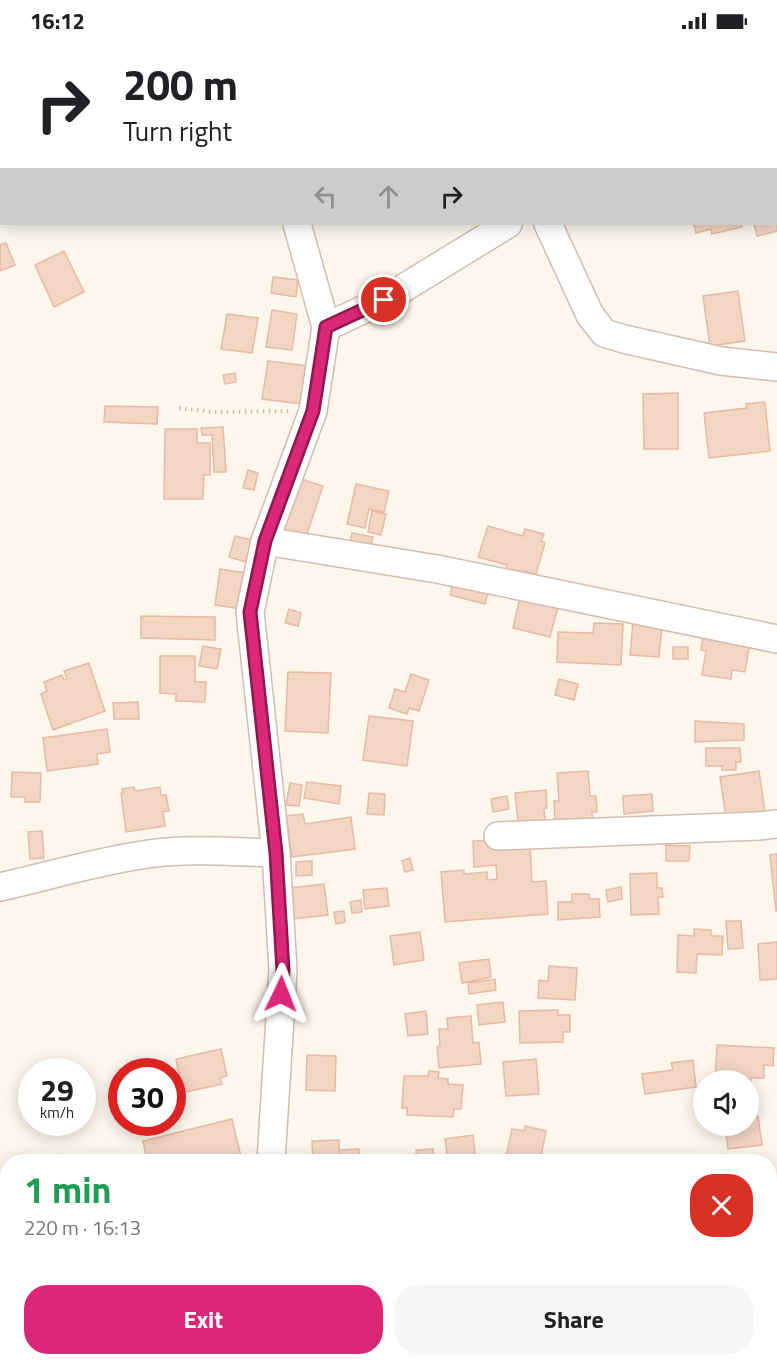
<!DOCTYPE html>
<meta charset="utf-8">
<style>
:root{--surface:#fff;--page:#f6f6f6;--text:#202124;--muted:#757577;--accent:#db2777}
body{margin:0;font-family:"Titillium Web",sans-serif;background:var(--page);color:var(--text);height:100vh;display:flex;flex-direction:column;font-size:22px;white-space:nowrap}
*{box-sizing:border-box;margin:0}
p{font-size:20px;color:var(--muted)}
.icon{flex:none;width:33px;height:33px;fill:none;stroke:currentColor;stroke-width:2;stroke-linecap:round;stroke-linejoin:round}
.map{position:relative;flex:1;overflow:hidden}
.details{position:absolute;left:0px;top:1112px;width:777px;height:212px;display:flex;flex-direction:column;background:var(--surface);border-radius:24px 24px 0 0;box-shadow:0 3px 15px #0003}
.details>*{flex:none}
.banner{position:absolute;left:0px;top:0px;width:777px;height:183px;box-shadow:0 3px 15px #0003;background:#fff;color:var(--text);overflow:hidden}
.tools{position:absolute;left:693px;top:1028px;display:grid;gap:12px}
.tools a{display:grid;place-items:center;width:66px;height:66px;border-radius:50%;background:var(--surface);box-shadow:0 3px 15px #0003;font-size:30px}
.speed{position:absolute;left:18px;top:1016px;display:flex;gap:12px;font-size:30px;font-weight:700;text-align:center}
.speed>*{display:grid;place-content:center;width:78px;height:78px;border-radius:50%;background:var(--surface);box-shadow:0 3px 15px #0003;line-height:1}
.speed small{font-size:15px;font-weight:400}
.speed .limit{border:9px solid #d22;background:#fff;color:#111}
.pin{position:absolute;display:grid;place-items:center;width:51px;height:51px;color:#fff;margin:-26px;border:3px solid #fff;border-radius:50%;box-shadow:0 2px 6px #0007}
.me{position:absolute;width:66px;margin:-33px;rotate:2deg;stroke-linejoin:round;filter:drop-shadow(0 0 4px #0008)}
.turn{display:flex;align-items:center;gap:21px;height:126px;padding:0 24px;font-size:27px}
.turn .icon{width:78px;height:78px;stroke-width:2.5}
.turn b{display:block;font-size:42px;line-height:51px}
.lanes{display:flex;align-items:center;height:57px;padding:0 24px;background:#0003;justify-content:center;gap:30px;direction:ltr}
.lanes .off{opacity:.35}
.round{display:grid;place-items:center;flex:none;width:63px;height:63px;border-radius:24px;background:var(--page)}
.headline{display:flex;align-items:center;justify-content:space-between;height:102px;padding:0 24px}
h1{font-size:36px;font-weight:700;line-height:45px;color:#1e9e55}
.primary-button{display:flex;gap:12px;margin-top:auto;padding:12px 24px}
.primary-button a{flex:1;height:69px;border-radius:24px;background:var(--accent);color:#fff;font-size:24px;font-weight:700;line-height:69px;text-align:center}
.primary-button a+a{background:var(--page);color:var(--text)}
.status{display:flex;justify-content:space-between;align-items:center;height:42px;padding:0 30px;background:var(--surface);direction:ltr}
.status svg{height:16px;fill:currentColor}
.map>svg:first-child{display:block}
</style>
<div class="status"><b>16:12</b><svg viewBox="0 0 49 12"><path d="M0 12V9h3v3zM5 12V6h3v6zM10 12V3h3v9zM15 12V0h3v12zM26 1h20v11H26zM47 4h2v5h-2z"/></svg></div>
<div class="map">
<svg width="777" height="1322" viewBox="0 0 777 1322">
<rect width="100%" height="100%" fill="#fdf6ec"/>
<path fill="#f3d5c3" stroke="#e6bba3" stroke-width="1.5" d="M776,162H777V189L757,194L754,182H776Z
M694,182H742V185L712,192L711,187L696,191Z
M6,201L15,223L0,229V203Z
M64,209L84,250L54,265L35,223Z
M273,235L298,238L296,255L271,251Z
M738,249L745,299L710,304L703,254Z
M272,268L297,272L292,308L266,305Z
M227,272L258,276L252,311L221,307Z
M268,319L316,325L310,363L262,357Z
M235,331L236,340L225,342L223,333Z
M678,351V407H644L643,352Z
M765,360L770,409L709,416L704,371L747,366L746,362Z
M105,364L158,365L157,382L104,380Z
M223,385L226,430H214L212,393H202L201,386Z
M165,387H197V401H210V433H204L203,457H164Z
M248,428L258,431L254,448L243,446Z
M301,437L323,444L304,501L282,494Z
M356,442L389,449L384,470L369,467L365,486L347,482Z
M372,469L386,472L381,493L368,490Z
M488,484L523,494L525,487L544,492L541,499L545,501L536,532L525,529L524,534L505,529L507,523L478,515Z
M352,491L373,495L371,502L382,504L380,511L349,504Z
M235,494L252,498L246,520L229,515Z
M220,527L246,531L241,567L215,563Z
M455,534L490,543L485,562L450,553Z
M520,555L558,565L550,595L513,586Z
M289,567L301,571L298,584L285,581Z
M141,574L215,575V598L141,596Z
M633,580L639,581L638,583L642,584V582L662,585L659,615L630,613Z
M594,581L623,582L621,623L557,620L558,590L593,591Z
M704,587L751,594L745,630L732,628L731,637L702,633L706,609L701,608Z
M203,604L221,607L217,627L199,624Z
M673,605H688V617H673Z
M160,614H195V640H206L205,660L176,659V652L160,651Z
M89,621L105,669L53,688L41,652L47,649L44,640L62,633L64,638L67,637L64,629Z
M288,630L331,631L328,691L285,689Z
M411,632L429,638L419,669L409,666L407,672L389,666L395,647L405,650Z
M559,637L578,642L574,658L555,653Z
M138,660L139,677H114L113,661Z
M369,674L413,679L407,724L363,718Z
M695,679L744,682V698L695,700Z
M107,687L110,710L97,712L98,722L47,729L43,696Z
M706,706H740L741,720H736V728H722V724H706Z
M588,729L590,754H596L597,770H592L593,781L555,779L554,759H559L557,731Z
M759,729L766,777L727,782L720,735Z
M12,730L41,731L40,760H25V755H11Z
M307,740L341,744L339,762L304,756Z
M290,741L302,743L299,764L286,763Z
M134,745L135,749L160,745L161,753H166L169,769L163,770L165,784L126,790L121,751H123L122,747Z
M546,748L547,766H544L546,787L519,790L515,751Z
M369,751L385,752L384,773L367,772Z
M652,752L653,769L624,772L623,754Z
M507,754L509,767L493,770L491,757Z
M303,772L305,782L351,775L355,807L292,815L286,774Z
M42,789L44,816L30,817L28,790Z
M494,798L530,804L532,840L546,839L548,872L445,880L441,830L464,828V832L487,830V838L497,837L496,823L474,825L473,799Z
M666,803L690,804L689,819H666Z
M777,812V869H776L770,813Z
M410,816L413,828L405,830L402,819Z
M312,819V833L296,834V820Z
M657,831V846H662L663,855H658L659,872L631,873L630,832Z
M324,842L328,873L293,877L290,846Z
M621,845L622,857L608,860L606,848Z
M387,846L389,864L365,867L363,848Z
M572,852H589L590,857H599L600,875L558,878V860H572Z
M361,858L362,870L352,871L350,860Z
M344,869L345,880L336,882L334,870Z
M726,879H741L743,906L728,907Z
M694,887L711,888V894H723L722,913L697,912L696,931L677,930L678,893L694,894Z
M420,890L424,918L394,923L390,894Z
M777,900V937L760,938L758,902Z
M489,917L491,935L462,941L459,921Z
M549,924L577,926L575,958L538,956L539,938L548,939Z
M495,937L496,948L469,952L468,941Z
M503,960L505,980L479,983L477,963Z
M558,968V973H570V990H563V1000L520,1001L519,969Z
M426,969L428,992L408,994L405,972Z
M471,974L473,1001L479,1000L481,1022L439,1026L437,1005L440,1004L439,987H448L447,976Z
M717,1003L774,1006L773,1024L764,1023V1036H751L750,1053L748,1038H715Z
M221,1007L227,1034L220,1036L222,1042L177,1052L174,1039L180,1037L176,1017Z
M307,1013L336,1014L335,1049L306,1048Z
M536,1017L539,1052L506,1054L503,1020Z
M693,1018L696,1045L645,1052L642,1032L673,1028L671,1021Z
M429,1029L439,1030L438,1036L448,1037V1042L463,1043L461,1067H454L453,1075L407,1073V1066H402L404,1034H428Z
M758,1074L762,1103L728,1107L725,1083H748V1075Z
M232,1077L242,1119H147L143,1099Z
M525,1084L546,1089L541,1114L549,1116L548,1119H505L512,1087L524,1089Z
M473,1093L476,1119H448L445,1097Z
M339,1098V1119H313L312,1099Z
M359,1107L360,1119H339V1108Z
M433,1107L434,1119H417L416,1108Z
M346,1316H362L363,1322H347Z
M382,1316H408L409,1320L383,1322Z"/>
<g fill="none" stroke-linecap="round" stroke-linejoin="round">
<g stroke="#d1beb0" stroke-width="30">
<path id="minor" d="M513,0L514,2
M197,2L203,0
M0,35H2
M548,182L590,273L604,291L624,297L721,319L777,325
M326,285L384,258L508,182
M265,499L437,527L777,597
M498,794L758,784L777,782
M0,845C49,834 98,819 148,812C190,806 234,810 276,811
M271,1119L283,928L276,811L250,570L265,499L313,369L326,285L297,182
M770,1193L777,1194
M0,1294L8,1286
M271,1316L272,1322"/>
</g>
<path stroke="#d9b8a5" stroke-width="4" stroke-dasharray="1.5 4.5" stroke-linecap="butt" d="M179,366L214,370L288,369
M0,1145L8,1143"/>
<use href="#minor" stroke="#fff" stroke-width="27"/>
</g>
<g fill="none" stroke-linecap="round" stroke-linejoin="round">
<g stroke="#8e194d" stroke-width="15">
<path id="route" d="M281,952L283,928L276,811L250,570L265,499L313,369L326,285L384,258"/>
</g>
<use href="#route" stroke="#db2777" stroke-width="10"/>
</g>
</svg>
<div class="tools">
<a><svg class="icon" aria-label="sound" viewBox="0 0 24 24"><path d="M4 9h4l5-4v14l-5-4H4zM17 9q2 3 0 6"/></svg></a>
</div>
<div class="speed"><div>29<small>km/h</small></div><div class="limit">30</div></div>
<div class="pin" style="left:384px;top:258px;background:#d93025"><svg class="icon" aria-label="arrive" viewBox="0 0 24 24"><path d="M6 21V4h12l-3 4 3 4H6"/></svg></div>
<svg class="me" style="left:281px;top:952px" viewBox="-20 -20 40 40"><path d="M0-17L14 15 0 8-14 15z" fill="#db2777" stroke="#fff" stroke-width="4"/></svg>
<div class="banner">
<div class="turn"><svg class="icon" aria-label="right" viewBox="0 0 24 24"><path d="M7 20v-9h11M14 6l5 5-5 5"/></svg><div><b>200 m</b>Turn right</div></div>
<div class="lanes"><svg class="icon off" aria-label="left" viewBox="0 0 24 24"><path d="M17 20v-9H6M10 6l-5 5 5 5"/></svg><svg class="icon off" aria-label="ahead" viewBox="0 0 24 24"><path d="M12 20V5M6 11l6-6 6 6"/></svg><svg class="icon" aria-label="right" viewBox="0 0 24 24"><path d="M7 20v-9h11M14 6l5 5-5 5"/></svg></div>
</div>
<section class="details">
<div class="headline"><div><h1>1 min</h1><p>220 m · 16:13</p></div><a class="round" style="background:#d93025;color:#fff"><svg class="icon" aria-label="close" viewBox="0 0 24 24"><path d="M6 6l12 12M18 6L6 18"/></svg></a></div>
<div class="primary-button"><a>Exit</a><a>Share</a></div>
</section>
</div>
